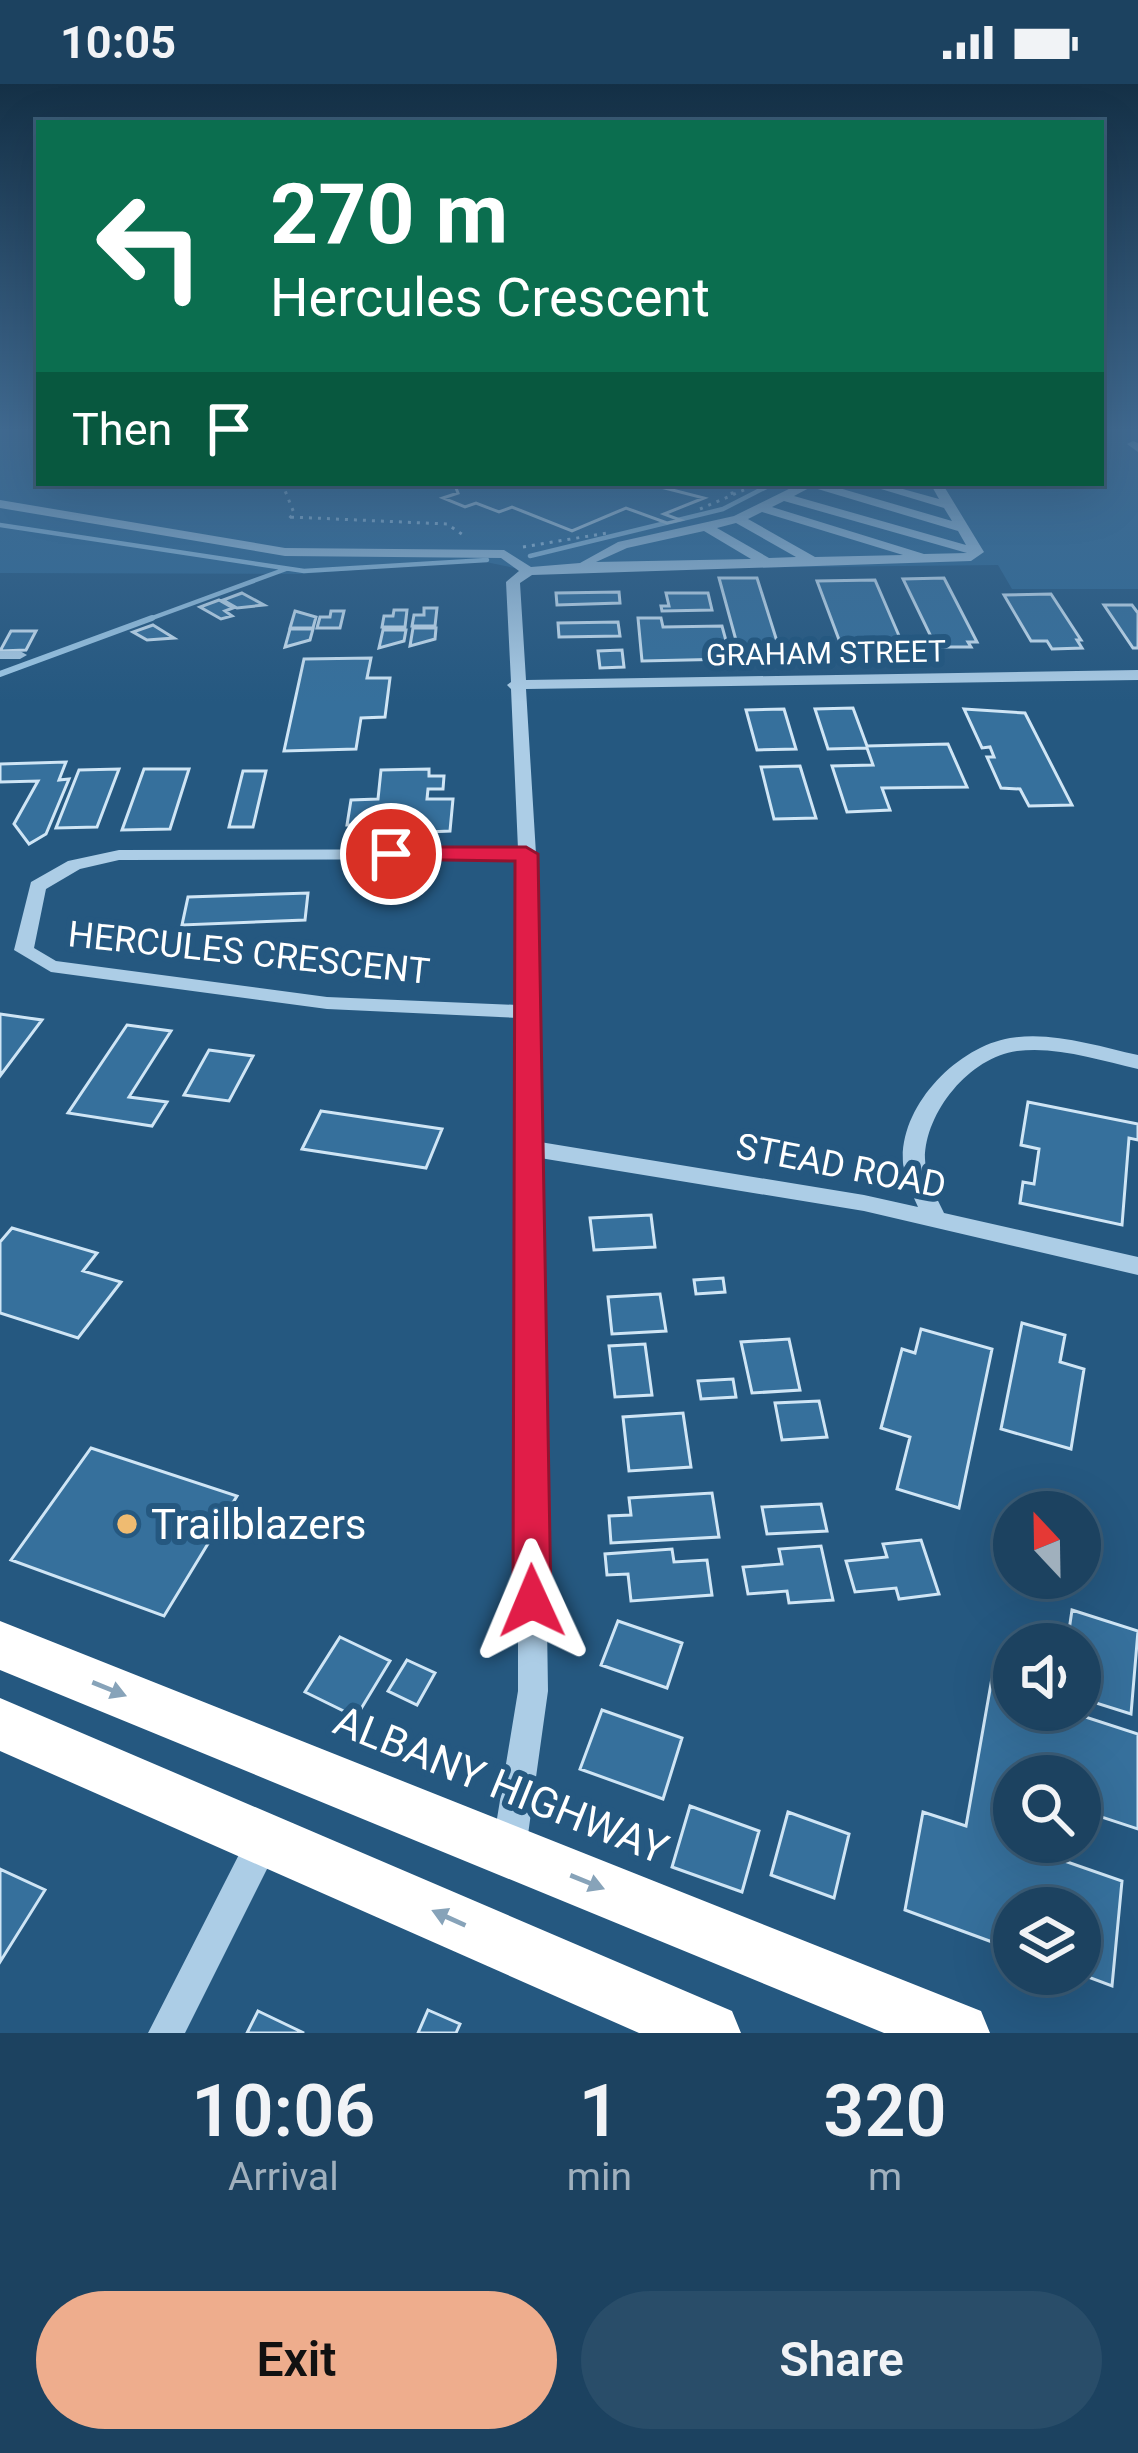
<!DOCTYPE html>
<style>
:root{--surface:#1c4260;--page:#294d69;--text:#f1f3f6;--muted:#a0b0bd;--line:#3a5b75;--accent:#eead8d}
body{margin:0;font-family:Roboto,sans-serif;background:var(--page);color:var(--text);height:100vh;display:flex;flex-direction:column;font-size:45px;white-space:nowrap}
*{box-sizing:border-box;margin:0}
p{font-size:39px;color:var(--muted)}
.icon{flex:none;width:66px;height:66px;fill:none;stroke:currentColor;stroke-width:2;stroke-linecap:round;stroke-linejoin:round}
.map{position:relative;height:1949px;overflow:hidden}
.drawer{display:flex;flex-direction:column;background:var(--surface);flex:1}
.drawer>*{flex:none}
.hud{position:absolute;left:36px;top:36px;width:1068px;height:366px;border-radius:0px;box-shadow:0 12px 48px #0002,0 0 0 3px var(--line);background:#0b6e4f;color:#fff;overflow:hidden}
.needle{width:78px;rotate:338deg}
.fabs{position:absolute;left:993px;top:1407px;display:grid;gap:24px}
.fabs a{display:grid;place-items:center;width:108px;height:108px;border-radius:50%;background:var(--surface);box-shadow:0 12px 48px #0002,0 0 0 3px var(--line);font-size:60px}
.pin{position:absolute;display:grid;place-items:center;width:102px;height:102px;color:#fff;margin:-51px;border:6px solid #fff;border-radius:50%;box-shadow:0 3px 12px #0007}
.me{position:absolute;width:132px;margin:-66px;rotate:359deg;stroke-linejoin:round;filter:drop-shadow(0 0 9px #0008)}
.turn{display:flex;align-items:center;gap:42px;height:252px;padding:0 36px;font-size:54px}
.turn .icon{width:156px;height:156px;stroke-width:2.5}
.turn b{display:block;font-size:84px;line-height:102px}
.then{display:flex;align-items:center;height:114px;padding:0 36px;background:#0003;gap:24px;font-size:45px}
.eta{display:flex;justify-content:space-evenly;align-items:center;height:204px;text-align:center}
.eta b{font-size:72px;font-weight:600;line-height:84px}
.action{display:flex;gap:24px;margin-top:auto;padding:24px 36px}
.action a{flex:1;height:138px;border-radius:72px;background:var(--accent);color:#111;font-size:48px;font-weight:600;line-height:138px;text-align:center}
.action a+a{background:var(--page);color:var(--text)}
.status{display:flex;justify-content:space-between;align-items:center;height:84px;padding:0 60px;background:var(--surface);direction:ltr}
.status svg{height:33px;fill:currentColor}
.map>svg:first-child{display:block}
</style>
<div class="status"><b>10:05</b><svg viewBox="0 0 49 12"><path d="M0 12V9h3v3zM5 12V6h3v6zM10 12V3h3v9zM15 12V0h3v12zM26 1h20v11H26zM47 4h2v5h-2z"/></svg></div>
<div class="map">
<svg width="1138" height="1949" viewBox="0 0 1138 1949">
<rect width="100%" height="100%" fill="#255880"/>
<path fill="#306b97" d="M0,345H39V399H1101V345H1138V505H1012L998,481L524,486L481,477L299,490L0,489Z"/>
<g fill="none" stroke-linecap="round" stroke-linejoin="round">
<path stroke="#a0cae7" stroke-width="4.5" d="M0,441L304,487L487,476
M530,472L723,425L774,399
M144,537L286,485"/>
<path stroke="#a0cae7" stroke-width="6" d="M0,590L152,534"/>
</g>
<path fill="#36709c" stroke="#cfe5f5" stroke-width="3" d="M645,399L704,414L664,430L680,436L667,439L626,424L572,447L512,423L499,428L476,419L465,423L443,414L458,409L454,399Z
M719,494H757L781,570L740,571Z
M944,494L977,558H968L971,563H942L934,559L903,495Z
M875,496L906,568L844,569L817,497Z
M619,508L620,519L557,521L556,509Z
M242,509L264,521L237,524L223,516Z
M666,509H708L712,526L662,527L661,522H669Z
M1051,510L1081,556H1077L1082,564L1052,565L1047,557H1031L1004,511Z
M219,516L233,524L225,527L232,532L221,535L200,523Z
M1104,521H1132L1138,529V564H1133Z
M424,524H437L435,542H412L414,531H424Z
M394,526H407L405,543H382L384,532H393Z
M295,527L316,533L313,544H290Z
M331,527H344L340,544H317L320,533H330Z
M638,534H661L663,543L722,542L731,575L642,577Z
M618,538L620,552L559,553L558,539Z
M153,541L174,554L147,556L133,548Z
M413,544H436L435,555L410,562Z
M290,545H313L310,556L285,563Z
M383,546H406L404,557L379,564Z
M11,547H36L26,566L0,567Z
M622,566L624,583L600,584L598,567Z
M371,574L367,594H390L385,633L361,634L356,665L284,667L304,575Z
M853,624L867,662L948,660L967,703L882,704L890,726L847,728L832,682L873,681L867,664L828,665L815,625Z
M784,625L796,665L757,666L746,626Z
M964,625L1025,629L1072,721L1029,722L1020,705L1001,704L987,673H994L990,663L982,664Z
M66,678L59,696L69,695L46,750L29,760L14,740L38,697L0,698V680Z
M800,682L816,734L774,735L761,683Z
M119,685L97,743L56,744L79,686Z
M144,685H189L170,745L122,746Z
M429,685V692H444L443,705H428L427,715H453L450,747L381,750L383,741H347L351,716L378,715L381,686Z
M243,687H266L253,743H229Z
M308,809L305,836L182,841L188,813Z
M0,930L42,936L0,992Z
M127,941L171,947L129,1013L167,1018L152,1042L68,1029Z
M209,966L253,972L229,1017L184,1011Z
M1028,1018L1138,1040V1056L1129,1054L1122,1141L1020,1119L1023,1098L1034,1100L1039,1065L1021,1061Z
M321,1027L442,1045L426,1084L302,1065Z
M651,1131L655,1163L594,1166L590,1134Z
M12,1144L97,1169L83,1187L121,1198L78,1254L0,1229V1158Z
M723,1194L725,1208L696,1210L694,1196Z
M660,1210L666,1247L612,1250L608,1213Z
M1022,1239L1065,1251L1060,1278L1084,1285L1071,1365L1001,1345Z
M921,1245L992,1265L959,1424L897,1405L910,1353L881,1344L902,1265L915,1269Z
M789,1255L800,1306L752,1309L741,1258Z
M645,1260L652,1311L615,1313L609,1262Z
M733,1295L736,1313L701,1315L698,1297Z
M819,1317L827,1353L782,1356L775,1319Z
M683,1329L691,1383L629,1387L623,1333Z
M91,1364L237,1412L164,1532L11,1476Z
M712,1409L719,1453L611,1459L609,1432L631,1431L629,1414Z
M821,1420L827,1447L767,1450L762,1423Z
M921,1456L939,1510L899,1515L896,1504L855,1508L846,1477L887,1473L883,1460Z
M821,1462L833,1516L789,1519L787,1507L748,1510L743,1483L782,1480L779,1465Z
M672,1465L674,1478L707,1476L712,1511L631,1517L628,1490L607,1491L605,1470Z
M1072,1526L1138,1547L1131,1630L1080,1614V1560H1067Z
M618,1537L682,1559L667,1604L601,1581Z
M340,1553L390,1577L356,1633L305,1608Z
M407,1576L435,1589L417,1621L388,1607Z
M992,1594L1014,1601V1626H1064L1138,1650V1745L1080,1726V1692H1014V1758H1028L1027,1764L1122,1797L1112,1902L1080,1890V1824H1014V1866L905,1826L923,1728L966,1742Z
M602,1626L682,1654L663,1715L580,1685Z
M690,1722L759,1747L742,1808L672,1783Z
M788,1728L849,1750L834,1814L771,1791Z
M0,1785L45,1806L0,1878Z
M428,1926L460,1940L456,1949H418Z
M258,1927L304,1949H247Z"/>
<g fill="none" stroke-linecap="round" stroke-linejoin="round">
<path stroke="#accde6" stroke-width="3" stroke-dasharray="3 6" stroke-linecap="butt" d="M282,399L294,429L288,436
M729,399L733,412
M700,425L760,399
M291,433L447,440L466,453
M523,463L607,449"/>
<path fill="#accde6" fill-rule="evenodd" d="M1133,357L1138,359V368L1127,360Z
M801,399H822L952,437L944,424L861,399H881L939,415L930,399H942L984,468L971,477L532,491L520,499L526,596L1138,586V596L526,605L536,770L540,1058L864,1111L918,1123C912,1109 904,1094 903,1079C899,1022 957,963 1010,954C1052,947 1097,962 1138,971V985C1099,976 1057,962 1017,967C970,973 925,1028 925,1075C925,1093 936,1112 944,1129L1138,1173V1191L864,1127L540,1074L548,1607L526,1765L521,1777L509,1782L497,1777L492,1765L518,1607V934L327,925L51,888L14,866L31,798L68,777L119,766L518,765L511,605L507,601L511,598L506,498L519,487L501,474L285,472L0,424V416L285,464L504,466L531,483L580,479L618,458L734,432ZM811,403L958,447L966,461L794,412ZM784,417L967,469L924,470L772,423ZM762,428L903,471L815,473L748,435ZM736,439L796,473L769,474L717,444ZM704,447L751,475L596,478L627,464ZM518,775V921L327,913L56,877L34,864L46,805L80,785L119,776Z
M0,567H20L27,571L20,575H0Z
M264,1740L276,1745L281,1757L185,1949H148L252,1745Z"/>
<path fill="#fff" fill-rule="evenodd" d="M0,1537L981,1927L990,1949H884L0,1586Z
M0,1614L732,1927L741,1949H639L0,1667Z"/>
</g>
<defs><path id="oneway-solid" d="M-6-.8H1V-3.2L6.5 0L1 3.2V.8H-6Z" transform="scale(3)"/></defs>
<g fill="#87a3b9">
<use href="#oneway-solid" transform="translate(109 1605) rotate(22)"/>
<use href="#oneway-solid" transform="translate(587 1798) rotate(22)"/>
<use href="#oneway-solid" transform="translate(449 1834) rotate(-156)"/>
</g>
<linearGradient id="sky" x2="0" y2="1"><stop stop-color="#143046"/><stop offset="0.56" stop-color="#406a91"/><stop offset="1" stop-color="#406a91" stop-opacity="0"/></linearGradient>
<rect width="1138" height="618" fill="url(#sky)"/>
<path fill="#e11d48" stroke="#92132f" stroke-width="3" d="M391,763H526L538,770L551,1517L546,1529L532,1534L519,1529L513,1517L515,777L382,775L379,770Z"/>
<circle fill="#efbb71" stroke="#255880" stroke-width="4.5" cx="127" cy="1440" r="12"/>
<g text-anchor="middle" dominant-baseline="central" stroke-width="12" stroke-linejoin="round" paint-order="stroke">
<g font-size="30" fill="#fff" stroke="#255880">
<text transform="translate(826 569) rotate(-1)">GRAHAM STREET</text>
</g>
<g font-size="36" fill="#fff" stroke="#255880">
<text transform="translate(249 869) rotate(6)">HERCULES CRESCENT</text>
<text transform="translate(841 1082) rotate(11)">STEAD ROAD</text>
</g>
<g font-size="42" fill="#fff" stroke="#255880" text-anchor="start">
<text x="151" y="1440">Trailblazers</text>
</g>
<g font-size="42" fill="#fff" stroke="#255880">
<text transform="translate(501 1701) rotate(22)">ALBANY HIGHWAY</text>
</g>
</g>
</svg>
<div class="fabs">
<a><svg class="needle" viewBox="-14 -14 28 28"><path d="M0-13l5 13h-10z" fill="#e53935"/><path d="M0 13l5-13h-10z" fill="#a0b0bd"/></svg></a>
<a><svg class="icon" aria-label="sound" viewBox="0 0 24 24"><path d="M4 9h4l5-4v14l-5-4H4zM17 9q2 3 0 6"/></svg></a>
<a><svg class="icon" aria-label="search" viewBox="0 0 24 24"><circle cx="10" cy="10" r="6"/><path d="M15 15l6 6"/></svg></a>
<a><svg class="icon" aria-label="layers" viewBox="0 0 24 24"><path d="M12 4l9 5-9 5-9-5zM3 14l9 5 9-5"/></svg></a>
</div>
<div class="pin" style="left:391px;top:770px;background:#d93025"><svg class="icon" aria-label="arrive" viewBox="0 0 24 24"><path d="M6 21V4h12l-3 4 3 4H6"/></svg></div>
<svg class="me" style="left:532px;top:1517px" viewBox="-20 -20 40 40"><path d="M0-17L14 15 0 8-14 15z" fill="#e11d48" stroke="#fff" stroke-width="4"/></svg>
<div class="hud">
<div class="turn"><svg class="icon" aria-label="left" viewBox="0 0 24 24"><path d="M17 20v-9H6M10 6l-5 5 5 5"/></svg><div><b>270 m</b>Hercules Crescent</div></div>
<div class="then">Then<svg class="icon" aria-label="arrive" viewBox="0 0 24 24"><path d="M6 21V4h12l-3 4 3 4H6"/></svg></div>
</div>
</div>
<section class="drawer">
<div class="eta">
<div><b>10:06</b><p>Arrival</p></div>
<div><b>1</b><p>min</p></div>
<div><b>320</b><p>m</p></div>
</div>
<div class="action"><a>Exit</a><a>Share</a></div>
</section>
